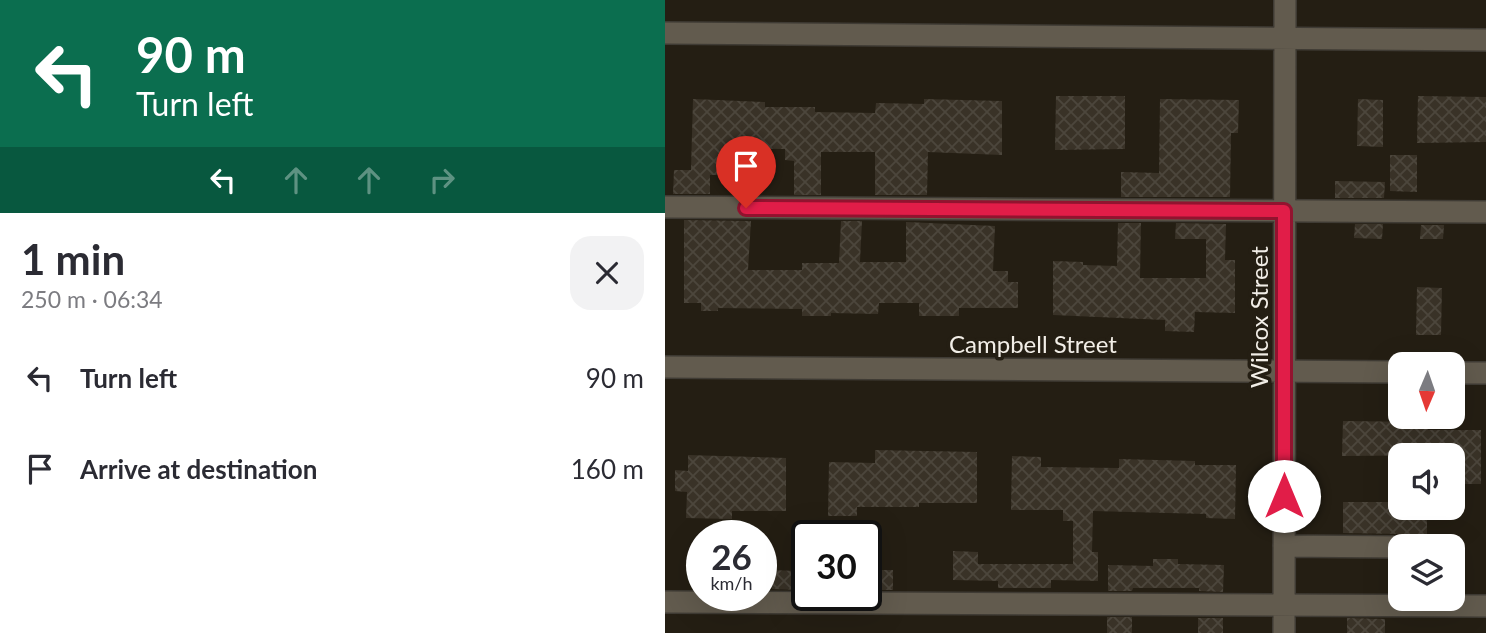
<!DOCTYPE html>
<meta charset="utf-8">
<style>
:root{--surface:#fff;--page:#f2f2f3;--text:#2b2b33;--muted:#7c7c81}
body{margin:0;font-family:Lato,sans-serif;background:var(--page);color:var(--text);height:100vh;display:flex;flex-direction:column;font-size:26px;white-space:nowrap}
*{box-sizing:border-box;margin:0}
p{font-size:23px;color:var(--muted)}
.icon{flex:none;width:38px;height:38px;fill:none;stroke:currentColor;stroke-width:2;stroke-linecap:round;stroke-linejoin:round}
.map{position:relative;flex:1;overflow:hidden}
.panel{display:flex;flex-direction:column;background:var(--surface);width:665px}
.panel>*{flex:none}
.top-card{background:#0b6e4f;color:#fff;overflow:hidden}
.needle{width:46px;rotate:182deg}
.tools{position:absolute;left:723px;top:352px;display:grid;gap:14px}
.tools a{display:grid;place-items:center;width:77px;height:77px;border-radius:14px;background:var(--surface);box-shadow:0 7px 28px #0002;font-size:35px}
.speed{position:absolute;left:21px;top:520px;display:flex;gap:14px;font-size:35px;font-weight:700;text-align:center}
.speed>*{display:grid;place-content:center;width:91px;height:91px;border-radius:50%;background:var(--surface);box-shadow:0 7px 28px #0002;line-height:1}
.speed small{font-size:18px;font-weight:400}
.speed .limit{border:4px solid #111;border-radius:10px;background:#fff;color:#111}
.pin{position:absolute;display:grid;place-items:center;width:60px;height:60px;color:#fff;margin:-72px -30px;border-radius:50% 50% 50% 0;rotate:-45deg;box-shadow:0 0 7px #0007}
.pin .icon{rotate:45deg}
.me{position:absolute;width:77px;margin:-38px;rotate:0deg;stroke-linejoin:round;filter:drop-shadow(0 0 5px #0008)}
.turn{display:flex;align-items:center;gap:24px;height:147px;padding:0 21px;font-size:32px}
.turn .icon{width:91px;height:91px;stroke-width:2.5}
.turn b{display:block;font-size:49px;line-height:60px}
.lanes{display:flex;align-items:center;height:66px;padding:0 21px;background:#0003;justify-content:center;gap:35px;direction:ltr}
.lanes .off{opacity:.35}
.round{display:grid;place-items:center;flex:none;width:74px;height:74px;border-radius:21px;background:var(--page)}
.head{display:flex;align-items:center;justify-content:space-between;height:119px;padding:0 21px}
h1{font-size:42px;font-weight:700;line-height:52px}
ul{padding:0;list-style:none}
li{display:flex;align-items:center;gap:21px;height:91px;padding:0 21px}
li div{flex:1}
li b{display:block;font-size:26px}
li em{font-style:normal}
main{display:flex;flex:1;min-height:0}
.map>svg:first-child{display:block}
</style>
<main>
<section class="panel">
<div class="top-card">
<div class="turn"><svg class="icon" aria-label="left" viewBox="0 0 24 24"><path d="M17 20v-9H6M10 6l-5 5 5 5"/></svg><div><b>90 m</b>Turn left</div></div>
<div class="lanes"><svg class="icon" aria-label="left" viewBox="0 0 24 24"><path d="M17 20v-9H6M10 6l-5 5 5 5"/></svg><svg class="icon off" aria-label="ahead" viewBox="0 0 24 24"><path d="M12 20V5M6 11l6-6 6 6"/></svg><svg class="icon off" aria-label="ahead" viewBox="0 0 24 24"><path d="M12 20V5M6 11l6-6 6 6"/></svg><svg class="icon off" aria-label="right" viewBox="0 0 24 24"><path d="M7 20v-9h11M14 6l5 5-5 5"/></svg></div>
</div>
<div class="head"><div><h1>1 min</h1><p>250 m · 06:34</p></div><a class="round"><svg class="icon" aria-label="close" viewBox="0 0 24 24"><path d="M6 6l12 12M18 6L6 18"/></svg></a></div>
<ul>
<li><svg class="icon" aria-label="left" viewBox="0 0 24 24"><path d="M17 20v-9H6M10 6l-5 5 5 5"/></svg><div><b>Turn left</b></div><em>90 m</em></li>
<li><svg class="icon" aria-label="arrive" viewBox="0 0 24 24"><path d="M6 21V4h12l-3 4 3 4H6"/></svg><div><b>Arrive at destination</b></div><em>160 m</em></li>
</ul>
</section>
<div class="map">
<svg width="821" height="633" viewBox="0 0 821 633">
<defs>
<pattern id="building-cross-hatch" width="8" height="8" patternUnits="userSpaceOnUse" patternTransform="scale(1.75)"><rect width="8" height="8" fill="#393227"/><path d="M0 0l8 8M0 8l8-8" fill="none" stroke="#4c463c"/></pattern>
</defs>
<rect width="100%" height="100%" fill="#241e13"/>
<path fill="url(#building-cross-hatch)" d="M391,96H460V149L390,150Z
M753,96L821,97V142L752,143Z
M28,99L100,102V107H150V112L210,113L211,103L259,104V99L337,101V155L263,152L262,195H210V152H156V195H129V161L120,160V149L58,148L57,175H45V194H8L9,170H26Z
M495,99L574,100L573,133H566L565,197H456V172L494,173Z
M693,99L718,100V147L692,146Z
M725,155H752V192L725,191Z
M670,181L720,182L719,198H670Z
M19,220L86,221L83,270H137V263H174L176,221H197L195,262H241V222L330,226L328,271H343V282H353V308H294V316H254V303H214L213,314L166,313V316H137V309L53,308V311H36V303H19Z
M453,223H476L475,278H541V239H510L511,223L561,224L560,260H570V313L530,312L529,332L500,331V320L388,315V261L418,262V265L452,266Z
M690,224H718L717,239L689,238Z
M756,225H779L778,239H755Z
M752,287L777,288L776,335H751Z
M678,421L763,422V430H816V484H798V474H788V455L677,456Z
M210,450L312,452V503H254V507H192V516H163L164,462L210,463Z
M23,455L121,458V511H67V519L21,518L22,492L10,491V470L23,471Z
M347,456L376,457V467L454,468V459L530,461V465H571L570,519L541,518V514L428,511L427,552H433V581L386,580V588H333V581L288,580V551L313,552V564H408V521H398V510H346Z
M678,502H735V508H762V540H746L735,534L678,533Z
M488,559H513V564L559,565L558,592L534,591V588H468L467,591H443V565L488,566Z
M107,570L132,571V590L107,589Z
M203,570H228V590H203Z
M442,617H467V633H442Z
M533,618H558V633H533Z
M682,618L720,619V633H682Z"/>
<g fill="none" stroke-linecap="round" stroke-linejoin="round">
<g stroke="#3f3b34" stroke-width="24">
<path id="minor" d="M0,33L821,40
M0,207L821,212
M0,367L735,372
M788,373H821
M619,546L735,547
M0,602L821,606
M619,633L620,0"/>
</g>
<use href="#minor" stroke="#625b4e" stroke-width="21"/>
</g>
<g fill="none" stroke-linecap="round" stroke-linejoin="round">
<g stroke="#92132f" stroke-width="18">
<path id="route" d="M81,208L619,211V496"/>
</g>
<use href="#route" stroke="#e11d48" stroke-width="12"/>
</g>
<g text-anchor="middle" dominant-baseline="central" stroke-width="7" stroke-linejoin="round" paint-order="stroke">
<g font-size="24" fill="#f2eee7" stroke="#241e13">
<text transform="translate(593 317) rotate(-90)">Wilcox Street</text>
<text x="368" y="343">Campbell Street</text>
</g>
</g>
</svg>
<div class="tools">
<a><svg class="needle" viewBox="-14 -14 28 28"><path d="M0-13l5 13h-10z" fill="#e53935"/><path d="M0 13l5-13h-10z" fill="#7c7c81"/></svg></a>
<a><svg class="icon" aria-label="sound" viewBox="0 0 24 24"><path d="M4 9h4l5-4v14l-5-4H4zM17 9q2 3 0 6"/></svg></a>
<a><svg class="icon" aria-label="layers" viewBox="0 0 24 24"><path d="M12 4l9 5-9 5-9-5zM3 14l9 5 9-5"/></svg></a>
</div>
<div class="speed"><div>26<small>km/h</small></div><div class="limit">30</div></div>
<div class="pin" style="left:81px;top:208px;background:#d93025"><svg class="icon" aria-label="arrive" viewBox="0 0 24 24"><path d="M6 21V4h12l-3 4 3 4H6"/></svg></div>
<svg class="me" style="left:619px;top:496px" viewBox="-20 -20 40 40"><circle r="19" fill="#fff"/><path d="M0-13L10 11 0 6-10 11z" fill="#e11d48"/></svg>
</div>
</main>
